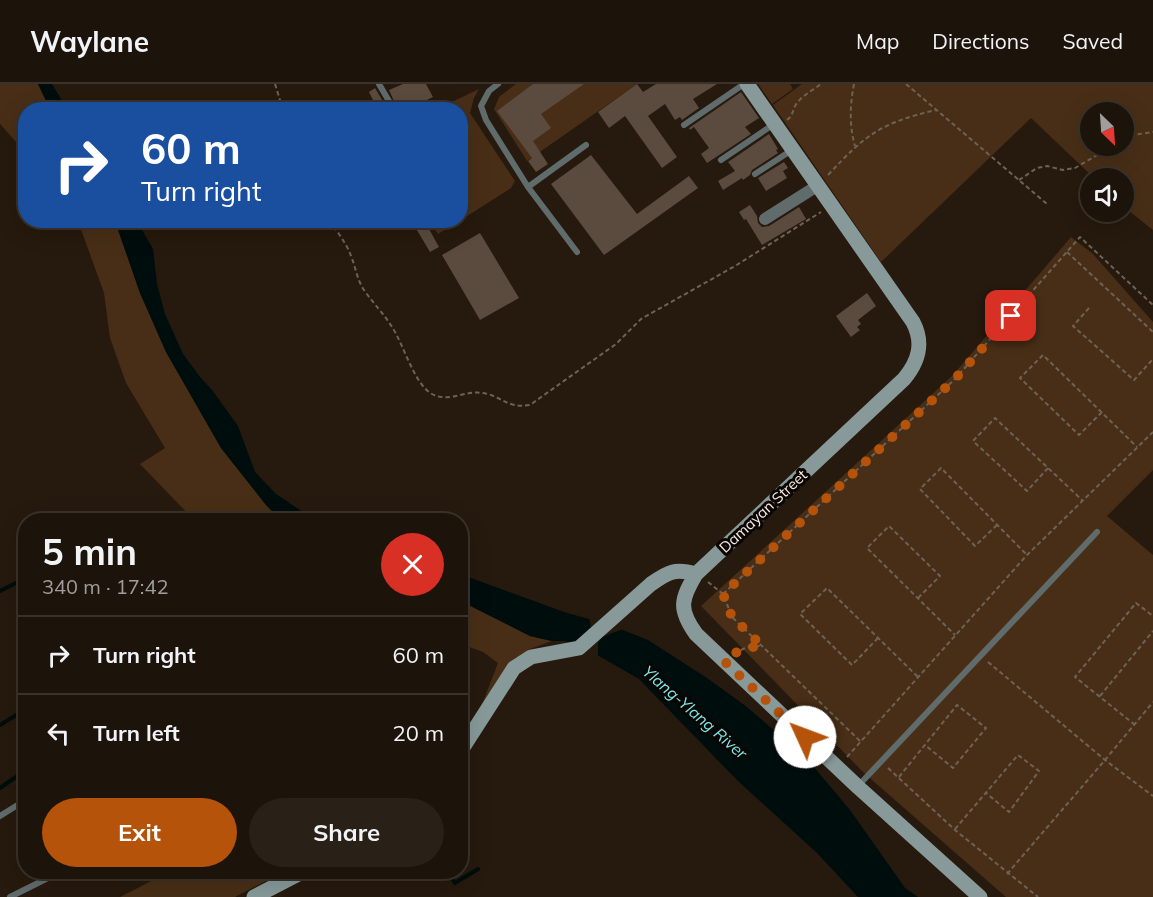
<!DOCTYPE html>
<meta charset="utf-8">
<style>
:root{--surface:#1c130a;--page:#292018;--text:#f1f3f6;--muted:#a09e9c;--line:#3a322b;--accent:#b45309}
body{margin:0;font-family:Mulish,sans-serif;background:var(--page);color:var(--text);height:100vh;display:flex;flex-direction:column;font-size:22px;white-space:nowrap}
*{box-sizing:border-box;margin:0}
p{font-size:20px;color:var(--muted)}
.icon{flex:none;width:33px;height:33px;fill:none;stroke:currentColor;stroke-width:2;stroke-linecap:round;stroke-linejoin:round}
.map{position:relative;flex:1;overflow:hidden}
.side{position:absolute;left:18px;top:429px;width:450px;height:366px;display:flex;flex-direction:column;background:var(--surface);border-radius:24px;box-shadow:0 6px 24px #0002,0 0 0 2px var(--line)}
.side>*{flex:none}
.hud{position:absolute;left:18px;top:18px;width:450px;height:126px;border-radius:24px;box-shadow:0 6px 24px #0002,0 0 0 2px var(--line);background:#1a4fa0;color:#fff;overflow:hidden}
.needle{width:39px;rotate:155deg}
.fabs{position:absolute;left:1080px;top:18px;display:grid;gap:12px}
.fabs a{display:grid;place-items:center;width:54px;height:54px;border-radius:50%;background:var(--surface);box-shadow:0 6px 24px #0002,0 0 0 2px var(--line);font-size:30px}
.pin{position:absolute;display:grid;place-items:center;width:51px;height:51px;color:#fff;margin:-26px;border-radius:12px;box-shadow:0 3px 9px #0006}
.me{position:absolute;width:66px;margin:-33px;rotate:313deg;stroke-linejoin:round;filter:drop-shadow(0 0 4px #0008)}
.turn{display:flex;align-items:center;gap:21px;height:126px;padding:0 24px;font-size:27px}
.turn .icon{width:78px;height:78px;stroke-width:2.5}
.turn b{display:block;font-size:42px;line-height:51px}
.round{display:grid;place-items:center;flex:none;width:63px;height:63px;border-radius:32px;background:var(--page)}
.overview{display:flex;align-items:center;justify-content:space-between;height:102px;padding:0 24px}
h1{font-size:36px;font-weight:700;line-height:45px}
.cta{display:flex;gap:12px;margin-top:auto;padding:12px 24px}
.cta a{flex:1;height:69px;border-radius:36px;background:var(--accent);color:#fff;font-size:24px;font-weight:700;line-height:69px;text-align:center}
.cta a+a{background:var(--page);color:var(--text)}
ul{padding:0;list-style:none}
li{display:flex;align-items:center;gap:18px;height:78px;padding:0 24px;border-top:2px solid var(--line)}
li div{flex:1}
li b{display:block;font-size:22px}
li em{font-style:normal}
header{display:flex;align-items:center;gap:36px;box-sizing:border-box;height:84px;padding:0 30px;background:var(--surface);border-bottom:2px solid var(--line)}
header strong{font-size:28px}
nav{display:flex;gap:33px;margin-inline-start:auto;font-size:21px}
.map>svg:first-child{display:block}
</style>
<header>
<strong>Waylane</strong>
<nav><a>Map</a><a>Directions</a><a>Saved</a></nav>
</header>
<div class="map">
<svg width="1153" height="813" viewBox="0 0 1153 813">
<rect width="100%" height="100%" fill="#26190d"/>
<path fill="#482e16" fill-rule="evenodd" d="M0,0H38L50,25L26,26L25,68L0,40Z
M516,0H637L527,77L494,25L499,13Z
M758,0H790L793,5L772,20Z
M802,0H1153V146L1124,123V94H1094L1031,34L881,178L773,21ZM1090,28H1124V62H1090Z
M479,5L474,14L470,29L515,97L511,104L461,136L460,26L437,25Z
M78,137H115L140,209L166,268L221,364L266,421L281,436H194L140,380L165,364L126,299L110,254L104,209Z
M430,137H459L438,150Z
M1071,153L1093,170L1153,238V386L1107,432L1153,471V813H1006L864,689L701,522L953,291Z
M460,517L530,552L552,557L530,565L514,575L481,623L498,579L483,568L461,560Z
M169,788H283L235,813H120Z"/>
<path fill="#000d0d" d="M38,0H52L67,25H50Z
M115,137H137L153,165L157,200L165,230L183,270L200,293L212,306L238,342L255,388L276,410L315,436H281L266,421L221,364L166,268L140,209Z
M460,490L564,528L610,541L648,556L707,594L747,623L808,676L850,726L905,804L918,813H858L817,769L737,696L639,595L585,564L565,557H552L530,552L461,517Z"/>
<path fill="#26190d" d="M589,532L626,544L602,553L598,559V575L570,559L587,552L591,545Z"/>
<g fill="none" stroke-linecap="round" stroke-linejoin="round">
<path stroke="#000d0d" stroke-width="4" d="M0,507L26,494
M0,641L26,625
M0,704L26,686
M448,788L455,799L478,785"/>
</g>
<path fill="#5b4b3e" d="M403,0H426L433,13L406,26H398L389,6Z
M533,0H584L541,30L551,44L533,57L548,80L536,88L528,77L532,74L497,27Z
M637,0L643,8L656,0H717L693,15L699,24L682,36L680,33L675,36L665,20L648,32L677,73L662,84L625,32L609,44L598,28Z
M375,4L388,26H378L369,8Z
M741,8L759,34L745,43L751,50L707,79L701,70L709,64L694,43L690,46L689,44Z
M769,50L778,65L776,66L778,69L752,86L750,91L743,96L742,94L723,106L718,97L735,87L728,78Z
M591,71L637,130L689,92L698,104L604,171L551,100Z
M784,78L788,84L783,87L787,94L766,107L758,94Z
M750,121L757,132L758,139L762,143L769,142L799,123L806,135L762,161L746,135L744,136L739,128Z
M411,136H424L439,163L430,168Z
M480,149L519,214L480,236L442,171Z
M867,209L876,222L858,236L861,240L857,243L860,246L851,253L836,232Z"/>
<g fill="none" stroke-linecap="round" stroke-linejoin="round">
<path stroke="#6e6257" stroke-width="2" stroke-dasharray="4.5 3" stroke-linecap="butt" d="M275,0L283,26
M854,0C850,21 849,41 855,62
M906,0L1047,120
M787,36C794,31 792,25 797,19C803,11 813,6 821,0
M1124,56L1133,51L1153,48
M828,91C866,50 881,39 936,26
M1019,96L1037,84L1047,82L1063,86L1075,84L1113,62
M330,136C337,148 347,160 351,172C356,184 357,196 364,206C373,219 384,230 392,243C404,261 414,300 432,310C448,319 466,306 482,309C501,311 506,325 530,321L616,260L641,235L735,182L821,128
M1067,168L1153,248
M1089,224L1073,242L1134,296L1153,275
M1102,328L1079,351L1020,294L1043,271L1137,363
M1048,384L1027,407L973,357L995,334L1082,416
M997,441L975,462L920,405L941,384L1027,471
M708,498L723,510L732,533L860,657
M723,510L955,295L1080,153L1153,221
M918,514L940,492L889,442L867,464L955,551
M878,554L852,581L800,530L827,504L918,593
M734,569L750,562H762
M988,578L1105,676L1153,712
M1100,612L1153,547
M1135,641L1075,593L1136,519L1153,532
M847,673L1027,471L1153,348
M888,684L955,746L1038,813
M899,693L957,621L986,644L953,684L925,661
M955,745L1018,671L1039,687L1009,728L986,709
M1007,790L1105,676L1153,618"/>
<path stroke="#606b6b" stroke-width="6" d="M379,0L393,24
M498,0L489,7L481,22L486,36L528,103L577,168
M684,41L744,0
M721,76L774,40
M755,90L792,66
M528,103L586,61
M858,702L1097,448
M0,732L24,717
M10,813L60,788"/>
<path stroke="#606b6b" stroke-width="12" d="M765,135L817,102"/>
<path stroke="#879999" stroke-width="15" d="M747,0L913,238C924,259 919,277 904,295L696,490C681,515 678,525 696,550L858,703L980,813
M460,668L514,584L531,573L579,564L651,500C668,488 675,484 696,490
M254,813L302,788"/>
</g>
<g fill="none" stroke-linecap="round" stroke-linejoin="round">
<path stroke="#b45309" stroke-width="10" stroke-dasharray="0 18" d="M805,653L724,577C736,567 746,563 762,562L732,533L723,510L955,295L1011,232"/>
</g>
<g text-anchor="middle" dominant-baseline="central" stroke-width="6" stroke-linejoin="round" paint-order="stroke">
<g font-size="15" fill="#f7ede6" stroke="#0b0603">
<text transform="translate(763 427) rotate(-43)">Damayan Street</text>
</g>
<g font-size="16" font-style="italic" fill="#7ceaeb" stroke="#0b0603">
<text transform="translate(695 628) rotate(41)">Ylang-Ylang River</text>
</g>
</g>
</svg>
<div class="fabs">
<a><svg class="needle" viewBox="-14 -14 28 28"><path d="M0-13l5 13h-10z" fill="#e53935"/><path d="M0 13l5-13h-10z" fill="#a09e9c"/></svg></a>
<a><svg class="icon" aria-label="sound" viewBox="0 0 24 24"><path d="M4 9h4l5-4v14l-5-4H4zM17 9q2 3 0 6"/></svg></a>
</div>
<div class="pin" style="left:1011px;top:232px;background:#d93025"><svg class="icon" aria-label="arrive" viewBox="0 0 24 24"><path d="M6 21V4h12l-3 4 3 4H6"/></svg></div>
<svg class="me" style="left:805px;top:653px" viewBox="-20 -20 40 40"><circle r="19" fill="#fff"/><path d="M0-13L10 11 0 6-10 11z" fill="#b45309"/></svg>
<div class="hud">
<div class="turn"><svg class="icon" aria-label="right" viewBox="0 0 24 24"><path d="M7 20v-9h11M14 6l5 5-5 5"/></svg><div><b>60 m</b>Turn right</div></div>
</div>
<section class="side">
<div class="overview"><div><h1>5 min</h1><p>340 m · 17:42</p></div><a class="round" style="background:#d93025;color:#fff"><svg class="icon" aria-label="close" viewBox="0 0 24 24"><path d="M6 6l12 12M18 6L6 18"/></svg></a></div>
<ul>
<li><svg class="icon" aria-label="right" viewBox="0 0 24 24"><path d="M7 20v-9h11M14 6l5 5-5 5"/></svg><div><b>Turn right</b></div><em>60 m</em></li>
<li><svg class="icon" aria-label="left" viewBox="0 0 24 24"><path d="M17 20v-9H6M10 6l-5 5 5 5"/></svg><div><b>Turn left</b></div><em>20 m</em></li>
</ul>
<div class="cta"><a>Exit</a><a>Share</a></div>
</section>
</div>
